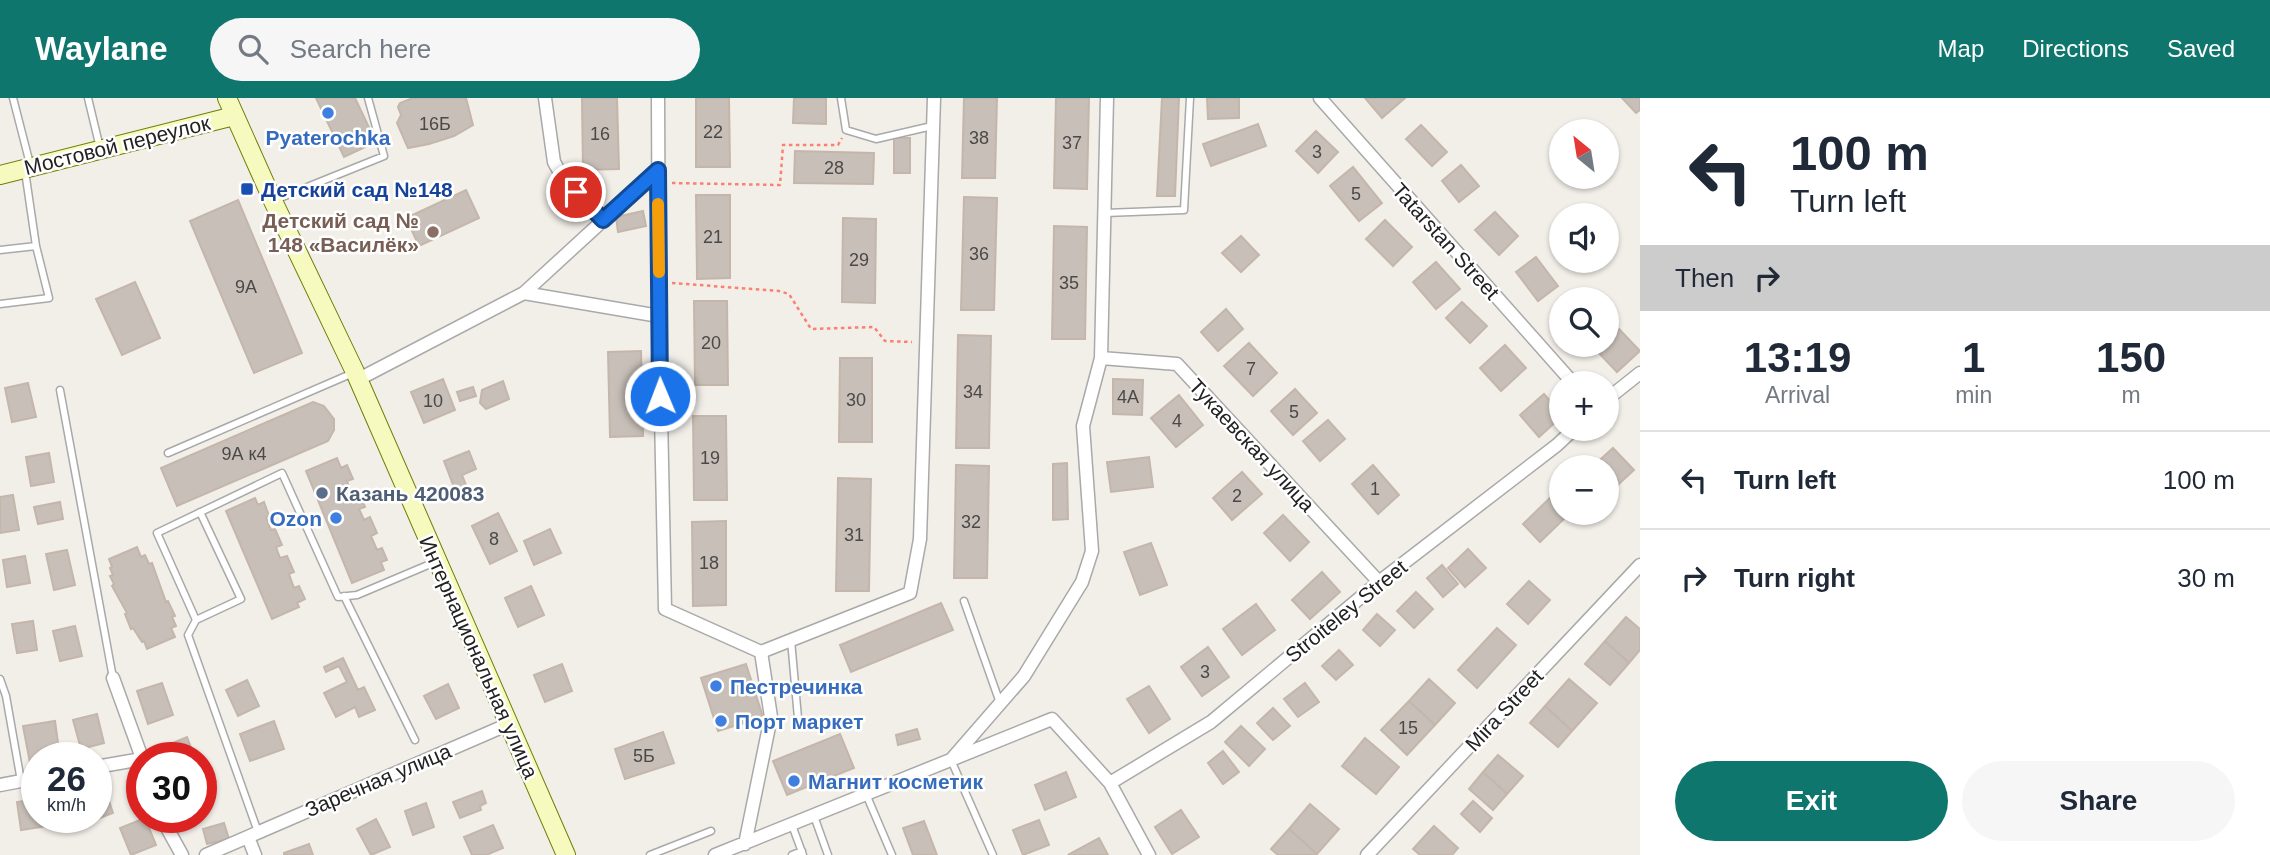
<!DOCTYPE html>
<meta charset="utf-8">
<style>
:root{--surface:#fff;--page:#f6f6f7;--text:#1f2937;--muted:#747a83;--line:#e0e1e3;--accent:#0f766e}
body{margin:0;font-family:Helvetica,sans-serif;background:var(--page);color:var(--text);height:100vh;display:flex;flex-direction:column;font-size:26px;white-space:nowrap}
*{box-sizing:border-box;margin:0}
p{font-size:23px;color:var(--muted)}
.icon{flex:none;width:38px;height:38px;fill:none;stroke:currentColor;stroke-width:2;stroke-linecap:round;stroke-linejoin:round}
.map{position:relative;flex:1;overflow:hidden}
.drawer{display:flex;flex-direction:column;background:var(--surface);width:630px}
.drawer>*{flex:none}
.guide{background:#fff;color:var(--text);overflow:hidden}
.needle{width:46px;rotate:330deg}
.buttons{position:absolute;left:1549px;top:21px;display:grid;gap:14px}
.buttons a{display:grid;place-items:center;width:70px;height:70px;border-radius:50%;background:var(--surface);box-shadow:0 2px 5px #0004;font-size:35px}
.speed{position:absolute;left:21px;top:644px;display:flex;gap:14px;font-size:35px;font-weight:700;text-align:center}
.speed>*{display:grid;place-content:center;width:91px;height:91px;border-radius:50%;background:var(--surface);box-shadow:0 2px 5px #0004;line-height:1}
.speed small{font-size:18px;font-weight:400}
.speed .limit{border:10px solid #d22;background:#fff;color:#111}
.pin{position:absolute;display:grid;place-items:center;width:60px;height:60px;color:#fff;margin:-30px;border:4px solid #fff;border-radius:50%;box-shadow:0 2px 7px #0007}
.me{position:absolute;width:77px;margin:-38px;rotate:359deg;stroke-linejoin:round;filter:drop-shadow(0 0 5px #0008)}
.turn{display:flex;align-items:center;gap:24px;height:147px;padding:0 35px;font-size:32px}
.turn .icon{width:91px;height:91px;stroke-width:2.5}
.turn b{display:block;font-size:49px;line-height:60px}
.then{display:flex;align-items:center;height:66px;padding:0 35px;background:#0003;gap:14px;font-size:26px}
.eta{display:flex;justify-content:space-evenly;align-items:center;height:119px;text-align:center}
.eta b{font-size:42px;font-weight:700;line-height:49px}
.primary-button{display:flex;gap:14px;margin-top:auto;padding:14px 35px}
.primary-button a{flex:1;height:80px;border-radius:42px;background:var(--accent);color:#fff;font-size:28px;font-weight:700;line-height:80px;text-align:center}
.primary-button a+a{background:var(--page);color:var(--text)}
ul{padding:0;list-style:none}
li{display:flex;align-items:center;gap:21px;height:98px;padding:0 35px;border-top:2px solid var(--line)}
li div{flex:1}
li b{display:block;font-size:26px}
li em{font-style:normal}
header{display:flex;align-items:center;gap:42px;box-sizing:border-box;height:98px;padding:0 35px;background:var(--accent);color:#fff}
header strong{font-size:33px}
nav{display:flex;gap:38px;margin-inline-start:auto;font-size:24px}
.search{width:490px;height:63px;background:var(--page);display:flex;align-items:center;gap:18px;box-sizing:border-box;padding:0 24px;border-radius:38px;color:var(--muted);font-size:26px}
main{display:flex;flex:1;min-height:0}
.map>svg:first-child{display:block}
</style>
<header>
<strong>Waylane</strong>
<div class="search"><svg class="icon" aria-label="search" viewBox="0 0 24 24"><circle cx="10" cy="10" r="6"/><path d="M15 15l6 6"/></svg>Search here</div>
<nav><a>Map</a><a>Directions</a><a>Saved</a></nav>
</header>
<main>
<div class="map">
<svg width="1640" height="757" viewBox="0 0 1640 757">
<rect width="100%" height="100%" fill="#f2efe9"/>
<path fill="#c7bfb8" stroke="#c4b6ab" stroke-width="2" d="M316,0H355L376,44L344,59Z
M413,0H466L473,27L454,38L429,46L408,50L397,25L401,17L398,9L400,5Z
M582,0H617L619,71L583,72Z
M696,0H729L730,69H696Z
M794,0H826V26L793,25Z
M964,0H997L995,80H962Z
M1056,0H1089L1087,91L1054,90Z
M1162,0H1179L1175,98H1157Z
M1207,0H1239V20L1208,21Z
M1365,0H1405L1382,20Z
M1622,0H1640V12L1636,15Z
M1258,26L1266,48L1211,68L1203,46Z
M1421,27L1447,54L1432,68L1406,41Z
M1316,33L1338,54L1318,75L1296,53Z
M894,40H910V75H894Z
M795,53L874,55L873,86L794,85Z
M1461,67L1479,88L1459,104L1442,83Z
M1353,69L1382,105L1359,123L1330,88Z
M466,92L479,120L419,148L406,120Z
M696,97H730V180L697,181Z
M964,99L997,100L994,212H961Z
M238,102L302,255L254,275L190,123Z
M643,113L646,128L618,134L616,119Z
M1495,114L1518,138L1499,157L1475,132Z
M843,120L876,121L875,205L842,204Z
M1385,122L1412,149L1393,168L1366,141Z
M1054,128L1087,129L1085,241H1052Z
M1241,138L1259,157L1241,174L1222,155Z
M1536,159L1558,188L1538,203L1516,174Z
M1436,164L1460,191L1436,211L1413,184Z
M135,184L160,240L122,257L96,201Z
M694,203H727L728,287H695Z
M1462,204L1487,228L1470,245L1446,220Z
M1561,205V222L1552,213Z
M1226,211L1243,231L1218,253L1201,234Z
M1619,231L1640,253L1617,274L1596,252L1602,247H1606V242Z
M958,237L991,238L989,350H956Z
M1249,245L1277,275L1253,298L1224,268Z
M1505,247L1526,270L1501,293L1480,270Z
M641,253L643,338L610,339L608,254Z
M840,260H872V344H839Z
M443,281L455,312L424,325L411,294Z
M1113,281L1143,282L1142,317L1113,316Z
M503,283L509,301L486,311L480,305L482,292Z
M28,285L36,319L12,324L5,290Z
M473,289L476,298L460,303L457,294Z
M1295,291L1317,315L1293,337L1271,313Z
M1544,296L1561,315V319L1539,339L1520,317Z
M1179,297L1203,327L1176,349L1151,320Z
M313,304L324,308L334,321V332L328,343L177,408L161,370Z
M693,318H726L727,402H694Z
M1328,322L1345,341L1320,363L1303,343Z
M1613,350L1634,372L1606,398V369H1592Z
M469,353L476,371L462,377L466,387L455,392L444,363Z
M49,355L54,384L31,388L26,359Z
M1149,359L1153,389L1111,394L1107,364Z
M337,360L341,370L347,367L353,381L347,383L352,396L359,393L365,409L359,411L364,422L370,419L377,435L371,438L377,452L382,450L387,462L381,464L384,472L352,485L306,373Z
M1067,365L1068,421L1053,422V366Z
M956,367L989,368L987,480H954Z
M1373,367L1399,397L1378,416L1352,386Z
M1242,374L1262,396L1232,422L1213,400Z
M838,380L871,381L869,493H836Z
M1555,395L1561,401V415H1570L1540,444L1523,426Z
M13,397L19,432L0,435V399Z
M255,400L258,407L264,404L269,418L266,419L271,432L275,431L282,447L276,449L280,460L287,458L294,474L289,476L294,490L299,488L305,501L297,505L299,509L272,521L226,413Z
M60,404L63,421L38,426L34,409Z
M498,415L517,453L490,466L472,428Z
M1283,417L1309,444L1290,463L1264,435Z
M726,423V507L693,508L692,424Z
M550,431L561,455L534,467L524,443Z
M1151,445L1167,487L1140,497L1124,454Z
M137,449L141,459L145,457L149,466L152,465L166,504L168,503L175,518L172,519L176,528L171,530L175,539L147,551L144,543L142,544L133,530L131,531L125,516L127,515L112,488L114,486L110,478L113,477L110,470L112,469L109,461Z
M1468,451L1486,470L1465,489L1448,470Z
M67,452L75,487L54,492L46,456Z
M25,458L30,485L7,489L3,462Z
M1442,467L1458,486L1443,499L1427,480Z
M1322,474L1340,494L1310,521L1292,502Z
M1529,483L1550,502L1528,526L1507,506Z
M531,488L544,517L518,529L505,500Z
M1416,494L1433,511L1414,530L1397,513Z
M941,505L953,532L851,574L840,547Z
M1256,506L1275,532L1242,557L1223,531Z
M1377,516L1395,532L1380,548L1363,532Z
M1626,519L1640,531V552L1629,565L1605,543Z
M33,523L37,552L17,555L12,526Z
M75,528L82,558L60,563L53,533Z
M1497,530L1516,547L1477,590L1458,572Z
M1605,543L1629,565L1610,587L1585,566Z
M1208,549L1229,579L1202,598L1181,569Z
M1339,552L1353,567L1336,582L1322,568Z
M343,560L358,592L364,589L375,612L359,619L355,609L336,619L324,595L347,584L339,568L326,574L324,569Z
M562,566L572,593L545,604L534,577Z
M746,566L763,619L718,633L701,580Z
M1429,581L1455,605L1435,627L1409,603Z
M1569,581L1597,605L1572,633L1545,608Z
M247,582L259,608L238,618L226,592Z
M162,585L173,617L148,626L137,593Z
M1305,585L1319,604L1298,619L1284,601Z
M448,586L459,610L436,621L424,598Z
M1149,588L1170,621L1149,635L1127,601Z
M1409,603L1435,627L1407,657L1381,632Z
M1545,608L1572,633L1558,649L1530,625Z
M1273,610L1290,628L1273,642L1257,625Z
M97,616L104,645L81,651L73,622Z
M55,623L60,659L37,660V664L30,665L23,628Z
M274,623L284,651L250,663L240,636Z
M1241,628L1265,651L1249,668L1225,644Z
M917,631L920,641L898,647L896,637Z
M663,634L674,665L625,681L615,651Z
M840,636L854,670L787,697L773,663Z
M187,639L195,660H162L158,651Z
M1365,640L1399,669L1376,696L1342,668Z
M1223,653L1239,674L1223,686L1208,665Z
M1498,657L1523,678L1507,696L1483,674Z
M1066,674L1076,699L1045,712L1035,687Z
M1483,674L1507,696L1493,712L1469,691Z
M482,693L486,705L480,708L481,712L460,720L453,704Z
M107,697L113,715L92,723L91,719H96V701Z
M37,701V719H73V724L21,732L17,704Z
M1473,703L1492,720L1480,734L1461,716Z
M426,705L434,729L413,737L405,713Z
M1310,706L1339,731L1317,756L1289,731Z
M1181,712L1199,739L1172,756L1155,729Z
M145,720L156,747L131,757L120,730Z
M376,721L390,749L371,757L357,731Z
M1039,722L1049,747L1023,757L1013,732Z
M924,723L937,757H913L903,730Z
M224,725L229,741L207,746L203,731Z
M493,727L503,750L486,757H472L464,739Z
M1434,728L1458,750L1452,757H1420L1413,751Z
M1289,731L1317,756L1316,757H1278L1271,751Z
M1099,740L1108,757H1068Z
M309,746L313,757H284V755Z"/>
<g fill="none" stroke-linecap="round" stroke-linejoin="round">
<g stroke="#a9a9a9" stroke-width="9">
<path id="lane" d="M13,0L30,66
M88,0L100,50
M841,0L846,32L876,41L932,28
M275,102L384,58L368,0
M1105,115L1184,112L1190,0
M0,152L36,148L25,73
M0,206L49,200L36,148
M60,292L113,580
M168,355L353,275
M200,414L241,501L196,522L157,435L282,375L338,499L357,497L435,464
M344,498L415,642
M964,503L1000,605
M196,522L188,537L258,734
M791,542L798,620
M0,581L6,598L21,683
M951,662L993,757
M866,696L892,757
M814,718L828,757
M792,727L803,757
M650,757L711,733
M792,757L802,753"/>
</g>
<g stroke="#a9a9a9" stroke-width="15">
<path id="street" d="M545,0L554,64L563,80L603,123
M658,0L659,218L665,511L761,554L910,495L920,441L934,0
M1320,0L1573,285
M524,195L658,72
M1101,260L1177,266L1379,484
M359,281L524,195L659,218
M1606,302L1640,275
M113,580L142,660
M951,662L1024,578L1082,484L1092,453L1083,328L1101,260L1107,0
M96,669L142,661
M1110,685L1211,624L1379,484L1557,347L1574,331
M0,687L37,680
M161,719L182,757
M248,739L255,757
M745,746L771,619L761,554
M206,757L509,626
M715,757L1052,621L1110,685L1149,757
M1367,757L1640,467"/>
</g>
<g stroke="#707d05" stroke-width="20">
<path id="secondary" d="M227,0L273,103L355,274L566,757
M0,77L234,18"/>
</g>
<path stroke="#fa8072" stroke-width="2.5" stroke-dasharray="3.5 3.5" stroke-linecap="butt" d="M672,85L780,87L783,47H838L842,40
M672,185L779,193L789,196L811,231L874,229L885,243L912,244"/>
<use href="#lane" stroke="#fff" stroke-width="6"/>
<use href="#street" stroke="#fff" stroke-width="12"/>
<use href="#secondary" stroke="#f7fabf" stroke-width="18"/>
</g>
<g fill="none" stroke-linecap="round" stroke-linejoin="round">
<g stroke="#114b97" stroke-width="18">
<path id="route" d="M576,94L603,122L658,72L660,298"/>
</g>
<use href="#route" stroke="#1a73e8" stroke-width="12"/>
<path stroke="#f59e0b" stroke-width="12" d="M658,106L659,174"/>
</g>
<g fill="#3f7fe0" stroke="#fff" stroke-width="2.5">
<circle cx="328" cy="15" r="7"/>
<circle cx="336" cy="420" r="7"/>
<circle cx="716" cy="588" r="7"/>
<circle cx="721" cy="623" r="7"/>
<circle cx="794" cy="683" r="7"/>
</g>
<rect fill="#1a4fb4" stroke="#fff" stroke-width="2.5" x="240" y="84" width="14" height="14" rx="3.5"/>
<circle fill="#8d6e63" stroke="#fff" stroke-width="2.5" cx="433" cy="134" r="7"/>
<circle fill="#5c6f8a" stroke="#fff" stroke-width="2.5" cx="322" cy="395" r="7"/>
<g text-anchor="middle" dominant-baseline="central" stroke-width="5" stroke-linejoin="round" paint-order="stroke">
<g font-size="18" fill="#4b4948">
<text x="435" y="26">16Б</text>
<text x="713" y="34">22</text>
<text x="600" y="36">16</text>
<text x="979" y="40">38</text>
<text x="1072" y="45">37</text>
<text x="1317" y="54">3</text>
<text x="834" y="70">28</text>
<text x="1356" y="96">5</text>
<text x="713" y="139">21</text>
<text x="979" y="156">36</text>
<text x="859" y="162">29</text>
<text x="1069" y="185">35</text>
<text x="246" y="189">9А</text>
<text x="711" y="245">20</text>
<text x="1251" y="271">7</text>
<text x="973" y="294">34</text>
<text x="1128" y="299">4А</text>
<text x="856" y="302">30</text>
<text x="433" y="303">10</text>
<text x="1294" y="314">5</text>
<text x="1177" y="323">4</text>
<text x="244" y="356">9А к4</text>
<text x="710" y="360">19</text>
<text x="1375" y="391">1</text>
<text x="1237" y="398">2</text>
<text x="971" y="424">32</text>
<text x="854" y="437">31</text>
<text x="494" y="441">8</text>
<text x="709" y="465">18</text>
<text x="1205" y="574">3</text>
<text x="1408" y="630">15</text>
<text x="644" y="658">5Б</text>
</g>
<g font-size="21" font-weight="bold" fill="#366cbe" stroke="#fff" text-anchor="start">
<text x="328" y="39" text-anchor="middle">Pyaterochka</text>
<text x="322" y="420" text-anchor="end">Ozon</text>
<text x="730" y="588">Пестречинка</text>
<text x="735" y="623">Порт маркет</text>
<text x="808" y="683">Магнит косметик</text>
</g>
<g font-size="21" fill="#222" stroke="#fff">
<text transform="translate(117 47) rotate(-14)">Мостовой переулок</text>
<text transform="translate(1446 143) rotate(48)">Tatarstan Street</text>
<text transform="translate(1252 347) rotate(47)">Тукаевская улица</text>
<text transform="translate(1346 513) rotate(-39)">Stroiteley Street</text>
<text transform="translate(479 559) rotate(66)">Интернациональная улица</text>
<text transform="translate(1504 612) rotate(-47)">Mira Street</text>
<text transform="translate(378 682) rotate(-23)">Заречная улица</text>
</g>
<g font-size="21" font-weight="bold" fill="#164399" stroke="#fff" text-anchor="start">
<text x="261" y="91">Детский сад №148</text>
</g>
<g font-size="21" font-weight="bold" fill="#785e54" stroke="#fff" text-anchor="end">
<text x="419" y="122">Детский сад №<tspan x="419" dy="24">148 «Василёк»</tspan></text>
</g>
<g font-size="21" font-weight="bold" fill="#4e5e75" stroke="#fff" text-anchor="start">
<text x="336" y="395">Казань 420083</text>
</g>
</g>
</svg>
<div class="buttons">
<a><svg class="needle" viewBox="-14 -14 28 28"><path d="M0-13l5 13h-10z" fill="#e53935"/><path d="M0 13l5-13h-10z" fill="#747a83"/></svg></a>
<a><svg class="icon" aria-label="sound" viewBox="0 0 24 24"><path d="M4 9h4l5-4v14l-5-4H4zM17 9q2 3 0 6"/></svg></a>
<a><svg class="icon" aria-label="search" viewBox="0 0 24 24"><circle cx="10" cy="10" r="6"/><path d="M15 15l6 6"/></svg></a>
<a>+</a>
<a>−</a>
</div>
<div class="speed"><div>26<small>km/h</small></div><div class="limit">30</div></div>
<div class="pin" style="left:576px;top:94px;background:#d93025"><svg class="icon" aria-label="arrive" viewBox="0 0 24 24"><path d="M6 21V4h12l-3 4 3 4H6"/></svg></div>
<svg class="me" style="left:660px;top:298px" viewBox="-20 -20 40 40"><circle r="17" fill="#1a73e8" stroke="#fff" stroke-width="3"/><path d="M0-11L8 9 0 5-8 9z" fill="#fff"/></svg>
</div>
<section class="drawer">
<div class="guide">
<div class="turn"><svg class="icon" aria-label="left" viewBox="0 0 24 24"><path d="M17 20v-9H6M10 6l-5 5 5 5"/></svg><div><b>100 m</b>Turn left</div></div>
<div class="then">Then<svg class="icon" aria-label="right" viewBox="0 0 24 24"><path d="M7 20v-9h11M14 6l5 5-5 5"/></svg></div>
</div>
<div class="eta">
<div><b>13:19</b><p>Arrival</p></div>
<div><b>1</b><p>min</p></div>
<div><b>150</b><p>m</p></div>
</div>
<ul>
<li><svg class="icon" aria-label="left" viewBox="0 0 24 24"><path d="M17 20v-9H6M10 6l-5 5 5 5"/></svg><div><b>Turn left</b></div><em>100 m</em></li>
<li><svg class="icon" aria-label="right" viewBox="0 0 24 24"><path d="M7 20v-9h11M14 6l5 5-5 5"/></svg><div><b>Turn right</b></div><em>30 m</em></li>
</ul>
<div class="primary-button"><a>Exit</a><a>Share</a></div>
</section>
</main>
